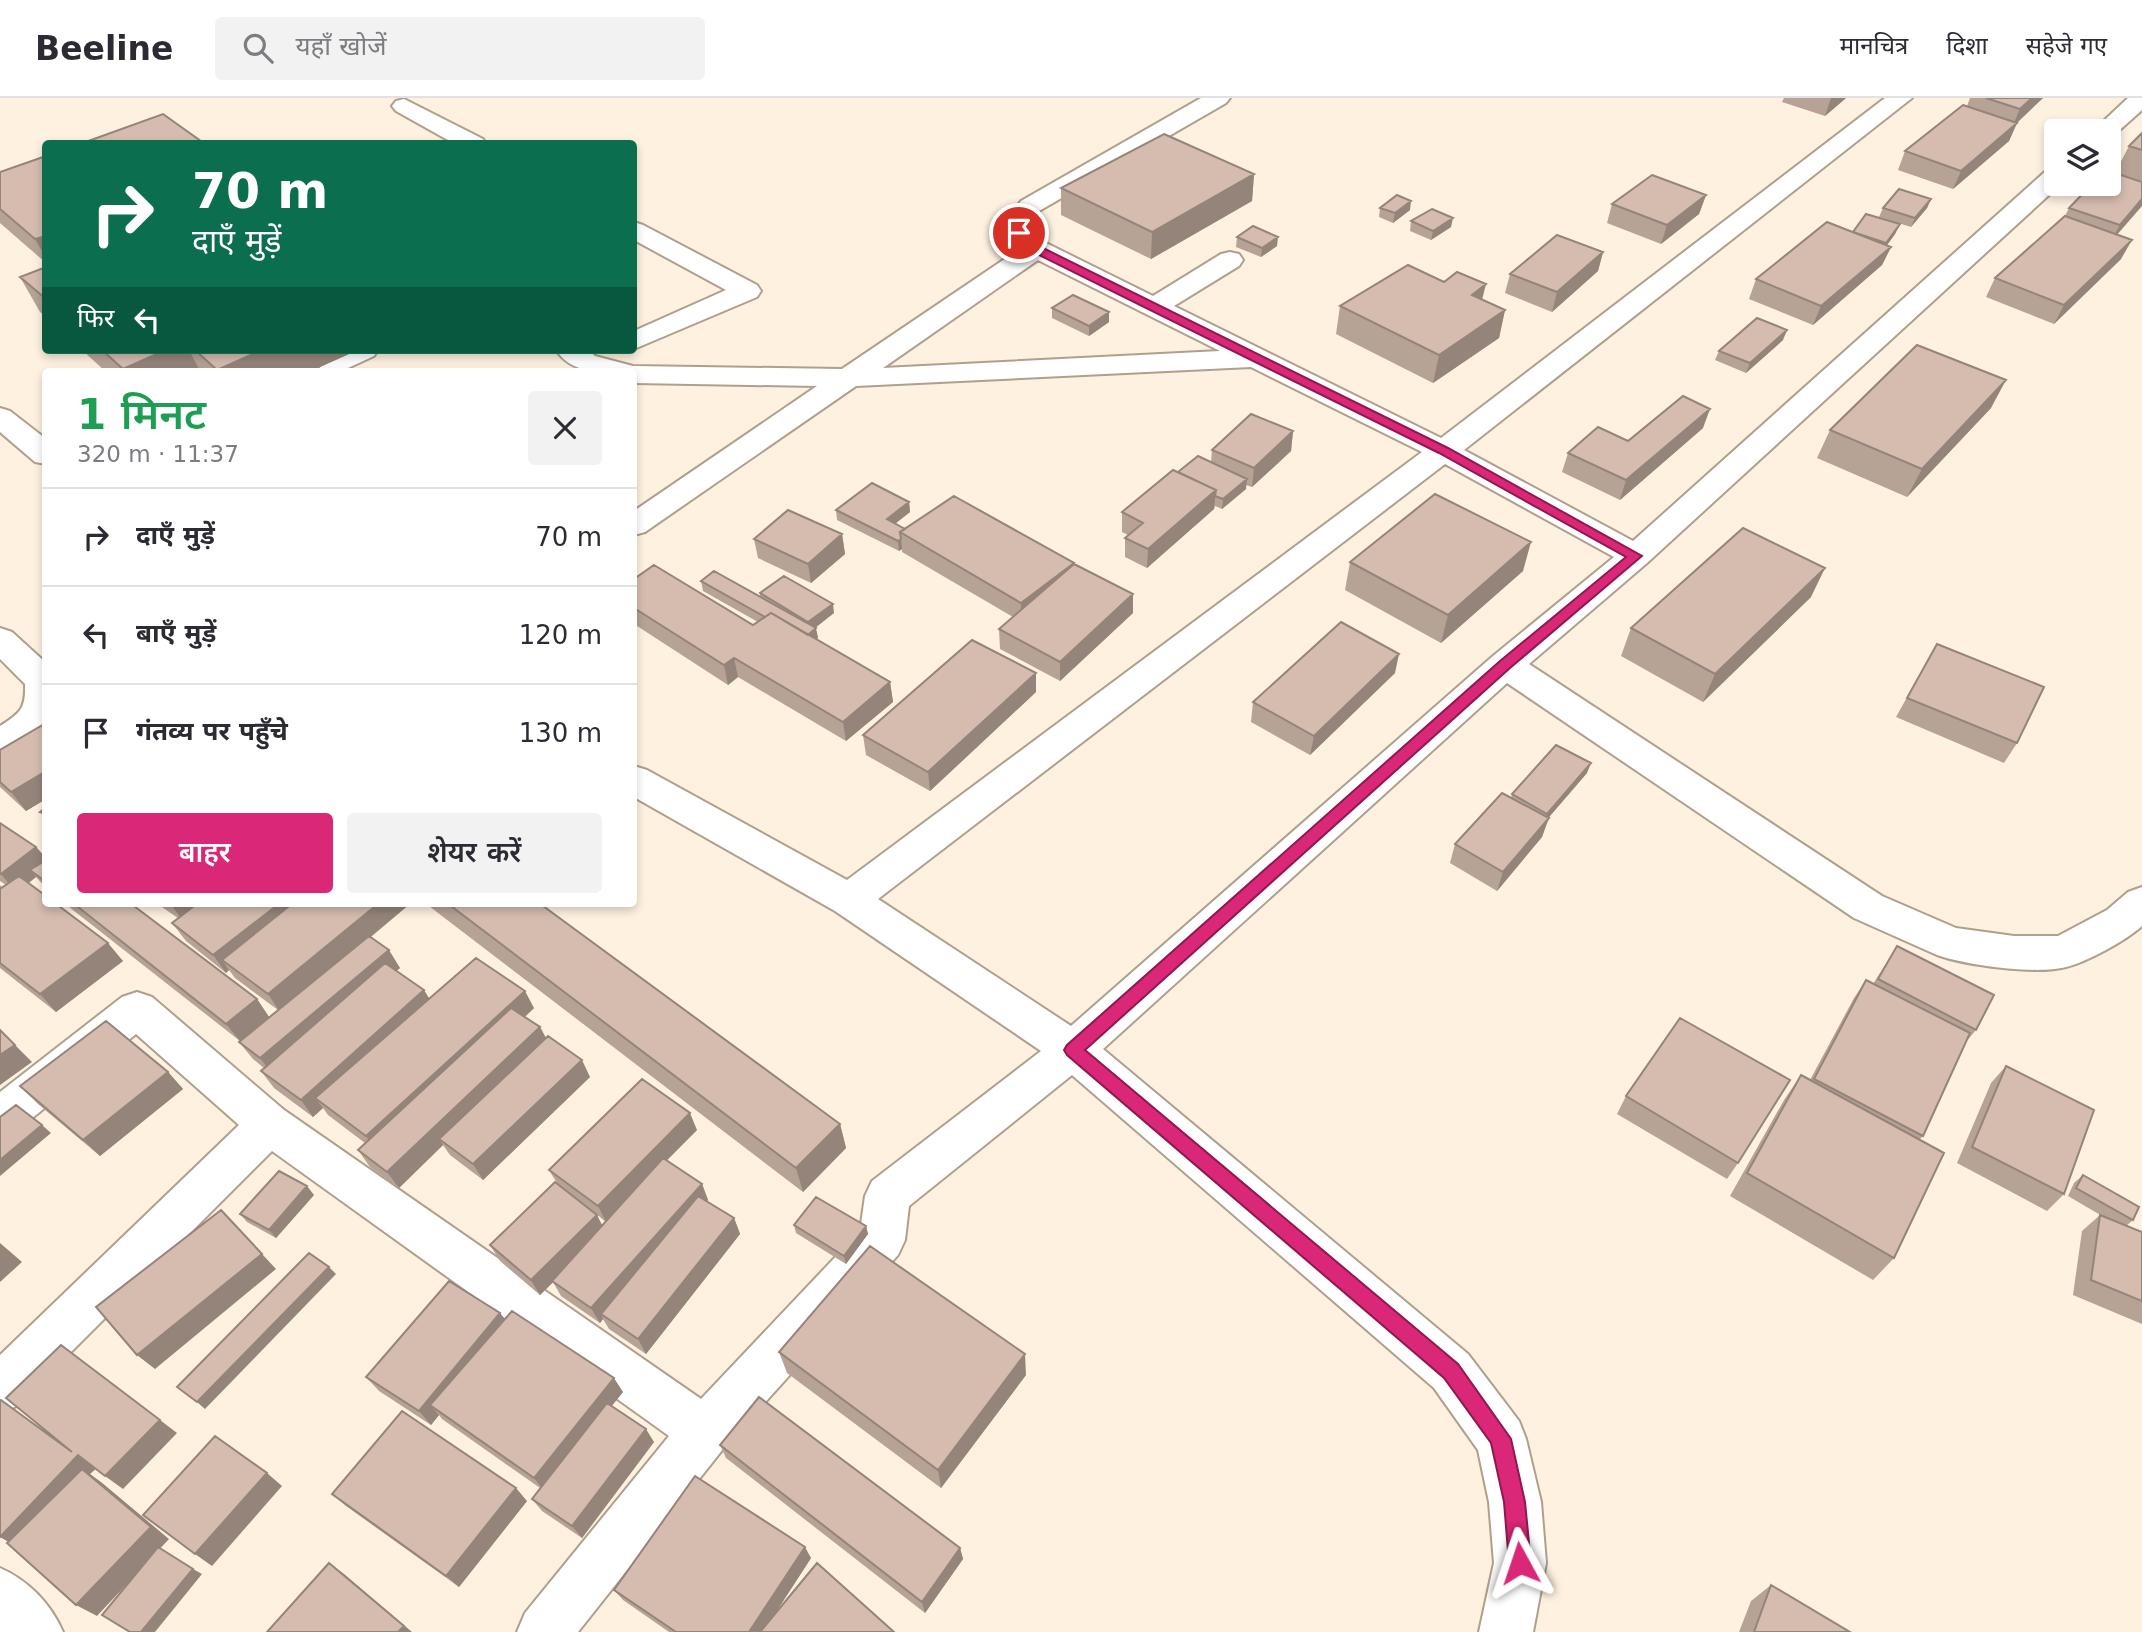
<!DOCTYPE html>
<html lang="hi">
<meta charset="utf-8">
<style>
:root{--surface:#fff;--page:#f2f2f3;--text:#2b2b33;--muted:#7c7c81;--line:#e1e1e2;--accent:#db2777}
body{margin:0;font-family:"DejaVu Sans","Noto Sans Devanagari",sans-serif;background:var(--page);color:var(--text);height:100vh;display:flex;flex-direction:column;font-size:26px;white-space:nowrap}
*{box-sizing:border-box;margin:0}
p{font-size:23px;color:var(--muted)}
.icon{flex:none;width:38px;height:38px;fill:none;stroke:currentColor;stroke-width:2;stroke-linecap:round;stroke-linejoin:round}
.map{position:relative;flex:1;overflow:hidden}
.drawer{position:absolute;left:42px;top:270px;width:595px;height:539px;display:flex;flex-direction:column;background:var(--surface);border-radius:7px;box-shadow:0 4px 10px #0003}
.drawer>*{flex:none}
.guide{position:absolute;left:42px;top:42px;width:595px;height:214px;border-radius:7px;box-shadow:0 4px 10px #0003;background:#0b6e4f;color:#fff;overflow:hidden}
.tools{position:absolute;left:2044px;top:21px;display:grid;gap:14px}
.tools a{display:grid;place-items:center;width:77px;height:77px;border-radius:7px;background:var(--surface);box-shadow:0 4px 10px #0003;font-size:35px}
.pin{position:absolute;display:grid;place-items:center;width:60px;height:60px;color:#fff;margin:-30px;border:4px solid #fff;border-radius:50%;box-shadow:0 2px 7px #0007}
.me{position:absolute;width:77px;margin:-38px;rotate:355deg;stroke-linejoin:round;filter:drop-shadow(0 0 5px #0008)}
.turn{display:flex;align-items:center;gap:24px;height:147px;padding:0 35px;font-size:32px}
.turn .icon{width:91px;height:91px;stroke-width:2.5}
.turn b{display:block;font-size:49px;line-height:60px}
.then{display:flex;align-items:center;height:66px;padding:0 35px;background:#0003;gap:14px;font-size:26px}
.round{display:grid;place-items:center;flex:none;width:74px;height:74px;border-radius:7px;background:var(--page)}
.overview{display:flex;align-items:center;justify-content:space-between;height:119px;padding:0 35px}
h1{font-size:42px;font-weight:600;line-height:52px;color:#1e9e55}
.button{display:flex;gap:14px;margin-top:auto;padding:14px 35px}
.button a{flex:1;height:80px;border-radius:7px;background:var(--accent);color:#fff;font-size:28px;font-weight:600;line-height:80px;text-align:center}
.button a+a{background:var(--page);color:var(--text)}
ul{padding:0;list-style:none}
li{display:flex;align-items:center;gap:21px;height:98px;padding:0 35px;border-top:2px solid var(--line)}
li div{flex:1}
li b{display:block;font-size:26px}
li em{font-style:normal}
header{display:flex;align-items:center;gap:42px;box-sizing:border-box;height:98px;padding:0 35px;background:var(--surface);border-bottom:2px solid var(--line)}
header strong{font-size:33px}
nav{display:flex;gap:38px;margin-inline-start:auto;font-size:24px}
.search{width:490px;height:63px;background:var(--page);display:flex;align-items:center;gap:18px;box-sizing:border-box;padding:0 24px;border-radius:7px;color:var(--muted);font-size:26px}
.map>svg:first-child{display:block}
</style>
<header>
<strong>Beeline</strong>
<div class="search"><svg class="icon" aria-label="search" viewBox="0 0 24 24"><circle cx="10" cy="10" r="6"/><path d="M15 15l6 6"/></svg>यहाँ खोजें</div>
<nav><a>मानचित्र</a><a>दिशा</a><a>सहेजे गए</a></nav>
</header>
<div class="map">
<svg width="2142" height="1534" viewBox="0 0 2142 1534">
<rect width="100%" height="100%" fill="#fef1e0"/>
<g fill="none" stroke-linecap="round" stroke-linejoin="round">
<g stroke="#afa08c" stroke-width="4">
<path id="minor" d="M1201,0H1230L1226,5L1039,113L1035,119L1032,133L1046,145L1153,198L1221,156L1230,154L1239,156L1243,162L1239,168L1174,208L1441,340L1885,0H1912L1464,352L1633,443L2047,72L2056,70V86H2061L1647,465L1529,566L1882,798L1956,830L2014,838H2058L2107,812L2128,794L2142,789V828C2125,843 2087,864 2066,869C2037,877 1965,867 1937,857L1854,820L1507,585L1103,951L1468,1256L1519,1323L1526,1341L1541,1404L1546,1465L1533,1534H1479L1494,1465L1489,1404L1478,1352L1434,1290L1072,977L909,1108L905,1142L898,1157L723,1351L578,1534H517L525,1515L669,1338L272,1053L17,1308L0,1315V1257L239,1027L136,936L15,1034L0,1039V994L122,899L137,894L152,899L284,1012L701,1301L860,1133L865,1098L872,1083L1041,953L835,813L634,699V668L647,672L847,782L1422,354L1251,269L856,288L645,434L634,437V413L817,288L634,285V273C605,273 574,279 556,252H588L595,258L633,268L842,271L1021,150L1006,135L1009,119L1021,103ZM1038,162L1220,253L883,270ZM1445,366L1614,459L1493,558L1071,928L878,801Z
M2128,0H2142V12L2113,38L2109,39V33H2093Z
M404,1L483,41L486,46H455L396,13L392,8L396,3Z
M634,124L643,127L757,187L761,193L757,199L634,251V233L726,192L634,142Z
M340,252H378L374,258L348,270L346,273H318L327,258Z
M0,310L10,313L46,341V366L35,364L0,334Z
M0,530L12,534L46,565V633L13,655L0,659V628C20,615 26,611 25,586L0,561Z
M0,1470C28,1482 51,1506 63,1534H0Z"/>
</g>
<use href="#minor" fill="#fff" fill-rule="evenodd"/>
</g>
<path fill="#b7a296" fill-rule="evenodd" d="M1784,0H1846L1825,18L1782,4Z
M1970,0H2043L2017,25L2009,43L1953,91L1898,72L1905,53L1967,8Z
M2142,35V84L2115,75L2129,48Z
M46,58V165L0,125V74Z
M1254,76L1252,103L1151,161L1061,117V90Z
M2142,84L2117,136L2121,161L2054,226L1986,199L1995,180L2065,118L2069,110Z
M1706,97L1699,116L1661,146L1607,125L1612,106Z
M1931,101L1927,110L1911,129L1879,119L1883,110Z
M1380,110L1410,112L1393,125L1379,119Z
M1411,123L1451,129L1431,142L1410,133Z
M1900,126L1895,136L1887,147L1891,149L1882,167L1813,227L1749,201L1756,181L1853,134Z
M1237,139L1277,148L1261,159L1236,149Z
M1603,154L1598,173L1552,214L1505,195L1510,176Z
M46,169V219L40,214L20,179Z
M1482,201L1505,212L1499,240L1433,285L1336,236L1340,208Z
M1052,210L1109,224L1089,238L1052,220Z
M1783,242L1746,275L1715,262L1719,253Z
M82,252H358L311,273H105Z
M1991,310L1907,399L1817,360L1830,332Z
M1703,330L1620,402L1562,374L1568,355Z
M1293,333L1291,353L1252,389L1246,387V391L1222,411L1215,408L1214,411L1147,470L1125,459V440L1128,437L1122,434V414L1178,374L1211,364L1212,352Z
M909,404L910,414L895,426L905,431L1074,465V467L1133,515L1060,583L1000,551L999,531L1013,519L902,454V451L899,453L837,422L836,412Z
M842,436L845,456L811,485L758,460L754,441Z
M1350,464L1523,473L1441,545L1345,492Z
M634,481L753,527L758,524L703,493L701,483L760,499V495L834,515L815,529L818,540L816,541L890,584L893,604L846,643L738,579L728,587L634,526Z
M1811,499L1703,604L1621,558L1631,530Z
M1937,546L2017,645L2004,665L1896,619Z
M1036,575V594L930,693L866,657L863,637Z
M1395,575L1310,657L1251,624L1253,604Z
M46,625V701L26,713L0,689V652Z
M1587,675L1548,720L1542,739L1497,793L1450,765L1455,746L1511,700L1512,696Z
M0,725L36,749L46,760V790L36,779L29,785L123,863L56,914L0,870V787L2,789L6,787L0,783Z
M64,805H130L257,901L269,919L240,943Z
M156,805H411L371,839L400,870L396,873L429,900L534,910L525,919L540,929L546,940L590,979L483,1082L450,1057L443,1047L399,1090L370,1069L358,1052L365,1045L328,1017L323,1010L313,1019L274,990L261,973L264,970L253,961L239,944L278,912L235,880L229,872L226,875L186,843L172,825L178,820Z
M425,805H539L840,1026L846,1050L803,1094Z
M1897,848L1976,932L1965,945L1923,1038L1919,1042L1894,1160L1873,1182L1730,1098L1784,1002L1801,977L1810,982L1854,900L1866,882L1873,886Z
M2006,968L2064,1096L2047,1113L1957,1065L1991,985Z
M168,974L183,991L100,1058L38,1006L20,988Z
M1626,998L1738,1065L1727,1081L1617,1016Z
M697,1032L666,1062L702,1086L708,1102L707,1104L734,1120L740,1136L646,1256L609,1231L603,1221L600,1225L561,1198L553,1184L540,1197L500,1163L490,1147L557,1085L549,1072ZM595,1115L606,1124L602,1128L597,1117Z
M2083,1077L2133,1122L2126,1128L2142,1134V1226L2073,1197L2082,1133L2100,1117L2102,1118L2068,1098L2074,1085Z
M314,1097L276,1140L247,1124L240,1116Z
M794,1127L866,1128L868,1136L846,1166L796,1135Z
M500,1215L505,1221L623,1294L611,1308L654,1344L582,1440L542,1413L532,1401L540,1390L442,1321L439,1317L431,1327L379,1293L366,1279Z
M779,1254L1026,1277L941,1390L787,1275Z
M720,1347L960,1450L963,1461L925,1515L726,1360Z
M332,1396L527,1403L459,1489L346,1408Z
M811,1460L773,1519L894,1534H669L623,1502L614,1492Z
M1771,1487L1850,1534H1739L1751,1503Z"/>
<path fill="#95847a" d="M1831,0H1846L1825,18Z
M2032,0H2043L2012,29L2020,11Z
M2017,25L2009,43L1953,91L1961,73Z
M1254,76L1252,103L1151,161L1152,134Z
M1706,97L1699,116L1661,146L1667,127Z
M1931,101L1927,110L1911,129L1915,120Z
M2142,101V108L2109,146L2120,127Z
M1411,103L1410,112L1393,125L1395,115Z
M1453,120L1451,129L1431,142L1433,133Z
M1900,126L1895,136L1882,154L1886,145Z
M46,138V160L35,141Z
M1278,139L1277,148L1261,159L1262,150Z
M2132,142L2121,161L2054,226L2064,207Z
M1891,149L1882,167L1813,227L1821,208Z
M1603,154L1598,173L1552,214L1557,194Z
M1486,186L1479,214L1472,197Z
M1505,212L1499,240L1433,285L1439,257Z
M1109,214V224L1089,238V228Z
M1787,232L1783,242L1746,275L1750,265Z
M166,252H189L200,273H124L123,271Z
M262,252H358L311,273H218L217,272Z
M2006,282L1991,310L1907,399L1922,371Z
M1710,311L1703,330L1620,402L1626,382Z
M1293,333L1291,353L1252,389L1254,370Z
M1247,381L1246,391L1222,411L1223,401Z
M1216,392L1214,411L1147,470L1148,451Z
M909,404L910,414L888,431L887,421Z
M842,436L845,456L811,485L808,466Z
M901,441L902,451L899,453L898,443Z
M1531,444L1523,473L1441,545L1448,517Z
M1074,465V484L1021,525V505Z
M1825,470L1811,499L1703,604L1715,576Z
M1133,496V515L1060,583V564Z
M833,506L834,515L810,534L808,524Z
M816,530L818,540L805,550L804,540Z
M1399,556L1395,575L1310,657L1314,638Z
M734,560L738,579L728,587L724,567Z
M1036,575V594L930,693L928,674Z
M890,584L893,604L846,643L843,624Z
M1591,665L1587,675L1544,725L1547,716Z
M46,673V701L26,713L11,694Z
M1549,720L1542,739L1497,793L1503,774Z
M36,749L46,760V772H30L36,779L16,794L1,776Z
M170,805H212L185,826Z
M280,805H316L222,862L229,872L226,875L213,857Z
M379,805H411L280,914L268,896Z
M108,845L123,863L56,914L40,896Z
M389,852L400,870L273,977L260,960Z
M424,892L435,910L315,1000L323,1010L313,1019L301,1002Z
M525,893L534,910L377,1054L366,1038Z
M257,901L269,919L240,943L226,926Z
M540,929L549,946L439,1041L443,1047L399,1090L387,1074Z
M15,947L32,964L0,987V957Z
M582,962L590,979L483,1082L473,1066Z
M168,974L183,991L100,1058L83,1042Z
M690,1015L697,1032L606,1124L598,1108Z
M840,1026L846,1050L803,1094L796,1070Z
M42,1027L51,1035L0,1078V1062Z
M702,1086L708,1102L605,1219L601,1216L603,1221L600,1225L591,1210Z
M307,1088L314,1097L276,1140L269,1132Z
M597,1117L605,1133L540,1197L531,1182Z
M734,1120L740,1136L646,1256L638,1241Z
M866,1128L868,1136L846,1166L844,1158Z
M0,1145L22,1164L0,1184Z
M262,1156L276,1171L155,1271L137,1257Z
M329,1169L336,1176L205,1311L197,1304Z
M500,1215L511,1230L430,1307L439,1317L431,1327L419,1313Z
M1025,1256L1026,1277L941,1390L938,1372Z
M614,1280L623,1294L544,1393L534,1380Z
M1,1302L97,1370L90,1376L101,1384L169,1441L97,1518L76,1507L21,1451L0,1439Z
M160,1322L177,1335L123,1391L105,1378Z
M646,1331L654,1344L582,1440L572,1428Z
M267,1375L282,1388L212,1468L195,1456Z
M516,1390L527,1403L459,1489L446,1478Z
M805,1449L811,1460L763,1534H749Z
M960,1450L963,1461L925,1515L922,1504Z
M329,1465L344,1476L412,1534H398Z
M193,1471L202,1476L155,1534H141Z"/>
<path fill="#d5bcaf" stroke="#95847a" stroke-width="2" d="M1986,0H2032L2020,11Z
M1963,7L2017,25L1961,73L1905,53Z
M163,16L205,46H80Z
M2142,35V52L2129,48Z
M1164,36L1254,76L1152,134L1061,90Z
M46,58V138L35,141L0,111V74Z
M2109,73L2142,84V101L2120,127L2069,110L2092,86H2109Z
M1652,77L1706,97L1667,127L1612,106Z
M1899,91L1931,101L1915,120L1883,110Z
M1397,97L1411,103L1395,115L1380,110Z
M1432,111L1453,120L1433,133L1411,123Z
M1866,116L1900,126L1886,145L1853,134Z
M2065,118L2132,142L2064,207L1995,180Z
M1827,124L1891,149L1821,208L1756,181Z
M1253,128L1278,139L1262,150L1237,139Z
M1557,137L1603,154L1557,194L1510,176Z
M1408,167L1444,184L1457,174L1486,186L1472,197L1505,212L1439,257L1340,208Z
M46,169V201L20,179Z
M1073,197L1109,214L1089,228L1052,210Z
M1757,220L1787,232L1750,265L1719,253Z
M1917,247L2006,282L1922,371L1830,332Z
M102,252H166L123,271Z
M195,252H262L217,272Z
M1683,298L1710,311L1626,382L1568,355L1598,329L1628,343Z
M1251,316L1293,333L1254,370L1212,352Z
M1198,358L1247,381L1223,401L1215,398L1216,392L1178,374Z
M1173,372L1216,392L1148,451L1125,440L1143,425L1122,414Z
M872,385L909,404L887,421L905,431L900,434L901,441L898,443L836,412Z
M1435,396L1531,444L1448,517L1350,464Z
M954,398L1074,465L1021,505L900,434Z
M788,412L842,436L808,466L754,441Z
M1743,430L1825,470L1715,576L1631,530Z
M1074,466L1133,496L1060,564L999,531Z
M654,467L753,527L771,515L890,584L843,624L734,560L724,567L634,510V481Z
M714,473L816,530L808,537L771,515L765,519L701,483Z
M784,478L833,506L808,524L760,495Z
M1341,524L1399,556L1314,638L1253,604Z
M972,542L1036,575L928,674L863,637Z
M1937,546L2044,589L2017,645L1907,600Z
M46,625V673L11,694L0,684V652Z
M1556,647L1591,665L1547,716L1512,696Z
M1502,695L1549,720L1503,774L1455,746Z
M46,709V716L40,714Z
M0,725L36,749L1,776L0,775Z
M46,762V784L30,772Z
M19,778L46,798V805H55L108,845L40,896L0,865V791Z
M73,805H130L257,901L226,926Z
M198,805H280L213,857L172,825Z
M293,805H379L268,896L222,862Z
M447,805H539L840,1026L796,1070Z
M369,838L389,852L260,960L239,944Z
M1897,848L1994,897L1976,932L1878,881Z
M476,860L525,893L366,1038L315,1000Z
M385,865L424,892L301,1002L261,973Z
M1866,882L1970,935L1923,1038L1814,981Z
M511,910L540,929L387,1074L358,1052Z
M1680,920L1790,982L1738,1065L1626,998Z
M106,923L168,974L83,1042L20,988Z
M0,932L15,947L0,957Z
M548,938L582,962L473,1066L439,1041Z
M2006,968L2094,1012L2064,1096L1972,1049Z
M1801,977L1944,1055L1894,1160L1747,1075Z
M642,981L690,1015L598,1108L549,1072Z
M16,1007L42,1027L0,1062V1019Z
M663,1060L702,1086L591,1210L552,1183Z
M279,1073L307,1088L269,1132L240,1116Z
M2083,1077L2139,1109L2133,1122L2076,1090Z
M555,1084L597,1117L531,1182L490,1147Z
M698,1098L734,1120L638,1241L601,1216Z
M816,1099L866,1128L844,1158L794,1127Z
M221,1112L262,1156L137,1257L96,1209Z
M2100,1117L2142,1134V1203L2091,1182Z
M870,1148L1025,1256L938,1372L779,1254Z
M309,1155L329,1169L197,1304L177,1289Z
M449,1183L500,1215L419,1313L366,1279Z
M512,1213L614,1280L534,1380L430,1307Z
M61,1247L160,1322L105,1378L78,1357L0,1439V1303L1,1302L72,1354L6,1300Z
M759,1299L960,1450L922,1504L720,1347Z
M607,1305L646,1331L572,1428L532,1401Z
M402,1313L516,1390L446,1478L332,1396Z
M215,1338L267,1375L195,1456L143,1417Z
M82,1371L151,1429L76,1507L7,1445Z
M695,1378L805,1449L749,1534H676L614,1492Z
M158,1449L193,1471L141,1534H130L102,1517Z
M329,1465L404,1528L398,1534H267Z
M817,1465L894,1534H760Z
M1771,1487L1850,1534H1754Z"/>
<path fill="#db2777" stroke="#8e194d" stroke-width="2" d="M1015,132H1023L1041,149L1448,350L1642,458L1510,570L1085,952L1458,1266L1511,1341L1525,1404L1531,1465L1527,1473L1520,1476L1512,1473L1509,1465L1504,1404L1491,1345L1444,1280L1067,957L1064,952L1067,947L1500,563L1626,459L1439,355L1033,154L1015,137Z"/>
</svg>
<div class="tools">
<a><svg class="icon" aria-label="layers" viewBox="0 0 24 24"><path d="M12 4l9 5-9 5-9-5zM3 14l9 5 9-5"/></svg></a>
</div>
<div class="pin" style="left:1019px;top:135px;background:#d93025"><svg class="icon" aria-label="arrive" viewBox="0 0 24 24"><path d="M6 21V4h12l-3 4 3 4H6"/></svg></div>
<svg class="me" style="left:1520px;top:1465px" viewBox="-20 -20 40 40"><path d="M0-17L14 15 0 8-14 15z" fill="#db2777" stroke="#fff" stroke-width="4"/></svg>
<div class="guide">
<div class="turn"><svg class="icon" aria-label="right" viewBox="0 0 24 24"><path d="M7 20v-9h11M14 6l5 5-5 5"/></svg><div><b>70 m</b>दाएँ मुड़ें</div></div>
<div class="then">फिर<svg class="icon" aria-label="left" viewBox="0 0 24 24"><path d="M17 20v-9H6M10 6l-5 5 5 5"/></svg></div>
</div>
<section class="drawer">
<div class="overview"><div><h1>1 मिनट</h1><p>320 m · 11:37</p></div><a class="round"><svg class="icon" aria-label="close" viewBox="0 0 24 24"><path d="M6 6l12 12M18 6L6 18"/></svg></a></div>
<ul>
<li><svg class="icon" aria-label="right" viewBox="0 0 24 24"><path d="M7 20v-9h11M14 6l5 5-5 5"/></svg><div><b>दाएँ मुड़ें</b></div><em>70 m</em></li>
<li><svg class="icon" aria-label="left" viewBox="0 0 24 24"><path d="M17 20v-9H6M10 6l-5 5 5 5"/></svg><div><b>बाएँ मुड़ें</b></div><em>120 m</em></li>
<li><svg class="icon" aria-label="arrive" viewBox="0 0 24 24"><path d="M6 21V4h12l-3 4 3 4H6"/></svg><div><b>गंतव्य पर पहुँचे</b></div><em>130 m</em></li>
</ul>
<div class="button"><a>बाहर</a><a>शेयर करें</a></div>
</section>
</div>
